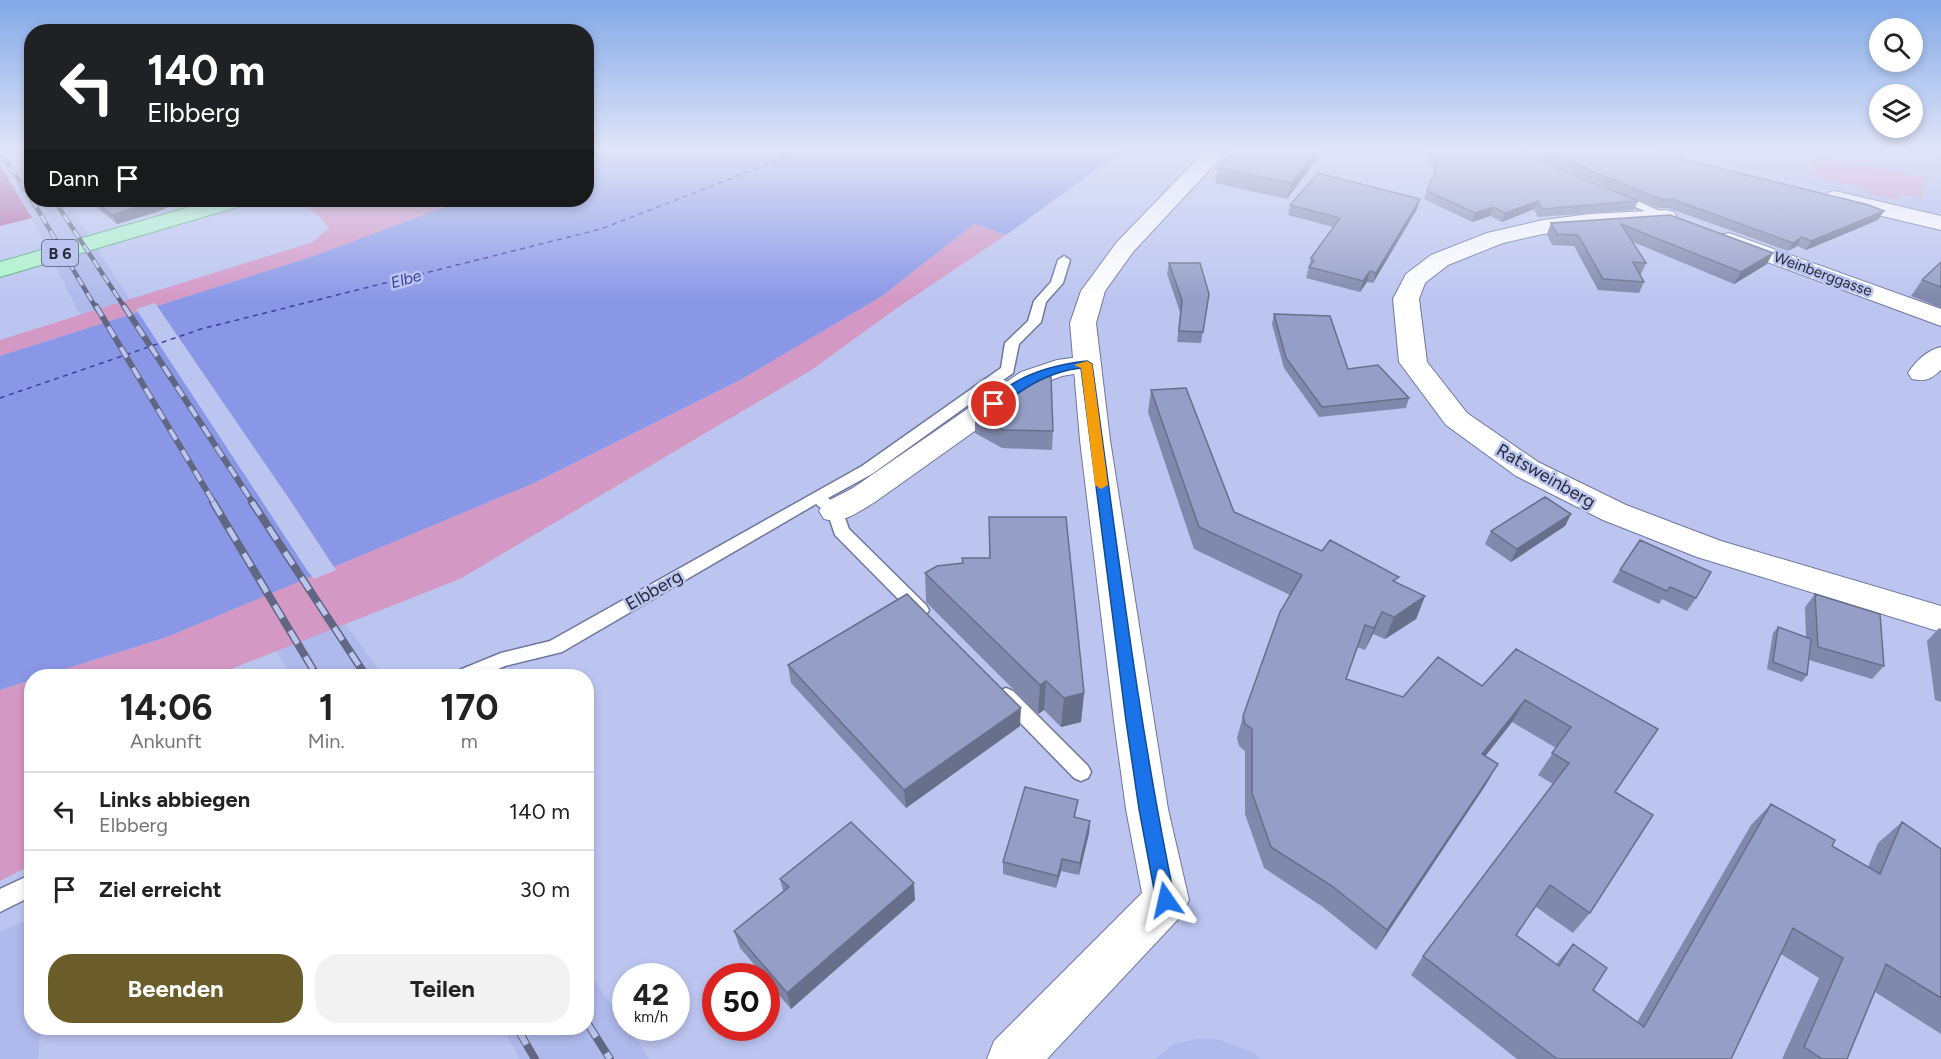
<!DOCTYPE html>
<html lang="de">
<style>
:root{--surface:#fff;--page:#f2f2f2;--text:#222;--muted:#767676;--line:#e0e0e0;--accent:#6a5d2a}
body{margin:0;font-family:Figtree,sans-serif;background:var(--page);color:var(--text);height:100vh;display:flex;flex-direction:column;font-size:22px;white-space:nowrap}
*{box-sizing:border-box;margin:0}
p{font-size:20px;color:var(--muted)}
.icon{flex:none;width:33px;height:33px;fill:none;stroke:currentColor;stroke-width:2;stroke-linecap:round;stroke-linejoin:round}
.map{position:relative;flex:1;overflow:hidden}
.panel{position:absolute;left:24px;top:669px;width:570px;height:366px;display:flex;flex-direction:column;background:var(--surface);border-radius:24px;box-shadow:0 3px 9px #0003}
.panel>*{flex:none}
.banner{position:absolute;left:24px;top:24px;width:570px;height:183px;border-radius:24px;box-shadow:0 3px 9px #0003;background:#202124;color:#fff;overflow:hidden}
.controls{position:absolute;left:1869px;top:18px;display:grid;gap:12px}
.controls a{display:grid;place-items:center;width:54px;height:54px;border-radius:50%;background:var(--surface);box-shadow:0 3px 9px #0003;font-size:30px}
.speed{position:absolute;left:612px;top:963px;display:flex;gap:12px;font-size:30px;font-weight:700;text-align:center}
.speed>*{display:grid;place-content:center;width:78px;height:78px;border-radius:50%;background:var(--surface);box-shadow:0 3px 9px #0003;line-height:1}
.speed small{font-size:15px;font-weight:400}
.speed .limit{border:9px solid #d22;background:#fff;color:#111}
.pin{position:absolute;display:grid;place-items:center;width:51px;height:51px;color:#fff;margin:-26px;border:3px solid #fff;border-radius:50%;box-shadow:0 2px 6px #0007}
.me{position:absolute;width:66px;margin:-33px;rotate:349deg;stroke-linejoin:round;filter:drop-shadow(0 0 4px #0008)}
.turn{display:flex;align-items:center;gap:21px;height:126px;padding:0 24px;font-size:27px}
.turn .icon{width:78px;height:78px;stroke-width:2.5}
.turn b{display:block;font-size:42px;line-height:51px}
.then{display:flex;align-items:center;height:57px;padding:0 24px;background:#0003;gap:12px;font-size:22px}
.eta{display:flex;justify-content:space-evenly;align-items:center;height:102px;text-align:center}
.eta b{font-size:36px;font-weight:700;line-height:42px}
.cta{display:flex;gap:12px;margin-top:auto;padding:12px 24px}
.cta a{flex:1;height:69px;border-radius:24px;background:var(--accent);color:#fff;font-size:24px;font-weight:700;line-height:69px;text-align:center}
.cta a+a{background:var(--page);color:var(--text)}
ul{padding:0;list-style:none}
li{display:flex;align-items:center;gap:18px;height:78px;padding:0 24px;border-top:2px solid var(--line)}
li div{flex:1}
li b{display:block;font-size:22px}
li em{font-style:normal}
.map>svg:first-child{display:block}
</style>
<div class="map">
<svg width="1941" height="1059" viewBox="0 0 1941 1059">
<rect width="100%" height="100%" fill="#bcc5f0"/>
<path fill="#afb9eb" d="M0,151H29L32,154V200H66L209,423L307,570L383,676H291L75,306L32,218L0,166Z
M1714,151H1941V217L1715,161Z
M31,918L32,1028H40L38,1059H0V932Z
M587,970L650,1059H520L502,1028H586Z
M1195,1039H1217L1254,1053L1261,1059H1155L1172,1045Z"/>
<path fill="#d498c5" d="M1815,156L1922,177L1923,199L1897,194V200L1865,193V188L1813,177Z
M314,200H463L314,256L0,356V340L313,242L329,228L319,216L308,208L307,202Z
M974,224L1006,235L897,308L810,371L460,579L213,676H43L167,637L534,483L742,379L882,296Z
M31,680V865L0,881V690Z"/>
<path fill="#b169a0" d="M0,166L32,218L0,226Z"/>
<path fill="#8a97e6" d="M589,151H1122L1006,235L974,224L882,296L742,379L534,483L167,637L43,676H32L31,680L0,690V356L314,256L463,200H586L587,152Z"/>
<path fill="#bcc5f0" d="M155,303L292,503L336,570L314,579L307,570L136,309Z"/>
<g fill="none" stroke-linecap="round" stroke-linejoin="round">
<path stroke="#3b409b" stroke-width="1.5" stroke-dasharray="5 4.5" stroke-linecap="butt" d="M0,398L201,329L601,229L802,151"/>
<g stroke="#6e769d" stroke-width="3">
<path id="lane" d="M1612,193H1620L1673,217L1663,219L1612,197Z
M1064,256L1070,260L1063,283L1046,302L1041,322L1019,344L1013,373L872,474L828,498L841,507L849,529L926,605L929,610L926,615H914L835,535L828,514L816,504L562,652L505,666L482,676H455L457,671L501,653L550,641L862,466L1001,368L1005,343L1028,321L1034,301L1051,282L1058,260Z
M1006,688L1013,691L1088,766L1091,772L1088,778L1081,781L1074,778L999,701L996,696L999,691Z
M32,874V896L0,912V889Z"/>
</g>
<g stroke="#6e769d" stroke-width="2">
<path id="street" d="M1835,191L1941,216V230L1827,203L1824,198L1827,193Z
M1666,210L1674,212L1677,217L1674,222L1543,234L1503,243L1448,265L1425,283L1419,299L1427,362L1467,413L1538,462L1626,505L1721,541L1941,606V632L1697,557L1603,520L1516,476L1446,425L1399,362L1393,299L1406,274L1431,255L1487,233L1543,220L1590,214Z
M1729,233L1941,309V326L1721,245L1717,240L1721,235Z
M1941,347V370C1931,379 1926,382 1912,379L1908,373C1916,361 1927,350 1941,347Z
M1087,356L1097,358L1101,364L1097,370L1062,376L1041,384L875,502C858,512 844,524 824,519L819,511L824,503L853,488L1021,372L1057,360Z"/>
</g>
<g stroke="#6e769d" stroke-width="2">
<path id="secondary" d="M1205,151H1227L1133,252L1105,291L1096,323L1110,440L1154,721L1168,809L1189,900L1182,915L1047,1059H987L994,1041L1142,893L1126,809L1114,721L1080,440L1070,323L1081,291L1117,242Z"/>
</g>
<g stroke="#59a981" stroke-width="2">
<path id="primary" d="M214,200H247L244,205L0,277V262Z"/>
</g>
<use href="#lane" fill="#fff" fill-rule="evenodd"/>
<use href="#street" fill="#fff" fill-rule="evenodd"/>
<use href="#secondary" fill="#fff" fill-rule="evenodd"/>
<use href="#primary" fill="#acf5ca" fill-rule="evenodd"/>
<g stroke="#616782" stroke-width="4.5">
<path id="rail-far3" d="M19,151L32,168
M0,152L32,199
M32,200L96,308
M54,200L125,308"/>
</g>
<g stroke="#616782" stroke-width="6">
<path id="rail-far2" d="M96,306L214,503
M124,306L253,503"/>
</g>
<g stroke="#616782" stroke-width="8">
<path id="rail-far1" d="M213,502L317,676
M252,502L366,676"/>
</g>
<g stroke="#616782" stroke-width="8">
<path id="rail" d="M586,1021L610,1059
M517,1028L535,1059"/>
</g>
<use href="#rail-far3" stroke="#bcc5f0" stroke-width="3" stroke-dasharray="9" stroke-linecap="butt"/>
<use href="#rail-far2" stroke="#bcc5f0" stroke-width="4" stroke-dasharray="12" stroke-linecap="butt"/>
<use href="#rail-far1" stroke="#bcc5f0" stroke-width="5" stroke-dasharray="15" stroke-linecap="butt"/>
<use href="#rail" stroke="#bcc5f0" stroke-width="6" stroke-dasharray="19" stroke-linecap="butt"/>
</g>
<path fill="#8088ab" d="M1233,151H1323L1287,199L1215,183L1218,168Z
M1423,151H1517L1638,201L1634,210L1538,217L1534,209L1502,222L1490,216L1472,222L1424,199L1435,171Z
M1521,151H1650L1878,220L1806,250L1797,246L1788,251L1668,208H1658Z
M1420,199L1417,209L1373,283L1367,282L1360,292L1306,278L1311,258L1333,227L1288,215L1290,205Z
M88,200H184L157,212L117,224Z
M1670,215L1767,264L1734,284L1633,242L1646,263L1641,274H1640L1644,282L1639,293L1598,290L1574,246L1552,245L1547,234L1551,223Z
M1941,262V308L1911,296L1922,280Z
M1169,263L1209,294L1201,343L1177,342L1180,312L1167,274Z
M1274,314L1348,369L1409,398L1406,408L1319,417L1284,368L1272,324Z
M1151,390L1234,512L1425,596L1416,619L1385,639L1373,634L1365,650L1357,647L1346,679L1403,697L1482,686L1658,729L1615,792L1590,913L1573,933L1536,907L1516,935L1556,964L1573,944L1593,990L1637,1022L1751,825L1771,804L1832,846L1868,867L1878,843L1902,822L1941,849V1034L1875,992L1847,1059H1782L1819,978L1781,954L1731,1059H1517L1411,975L1423,956L1553,784L1538,775L1556,748L1512,722L1485,756L1498,764L1485,786L1376,950L1323,907L1264,868L1245,814V751L1239,746L1237,738L1243,716L1290,595L1194,549L1148,412Z
M975,415L1053,431L1052,450L1002,448L975,433Z
M1571,514L1565,526L1511,562L1485,544L1491,531Z
M989,517L1084,693L1081,722L1061,727L1044,710L1038,714L926,602L925,573L962,563L989,558Z
M1640,540L1696,598L1687,611L1662,599L1659,604L1612,582Z
M1815,594L1884,666L1872,679L1809,660L1807,675L1802,682L1767,669L1773,633L1778,627L1806,637L1805,607Z
M1939,628L1941,629V702L1935,700L1927,641Z
M788,665L1020,726L906,808L791,683Z
M1078,800L1075,817L1090,821L1089,833L1079,875L1061,871L1056,888L1003,874V862Z
M780,879L915,900L791,1009L766,980V976H764L740,948L734,931L783,891Z"/>
<path fill="#686f8b" d="M1315,151H1323L1287,199L1291,183Z
M1420,199L1417,209L1373,283L1376,273Z
M158,200H184L157,212L117,224L112,215Z
M1538,201L1534,209L1502,222L1505,213Z
M1493,207L1490,216L1472,222L1475,213Z
M1884,211L1878,220L1806,250L1811,241Z
M1802,237L1797,246L1788,251L1793,243Z
M1773,253L1767,264L1734,284L1741,272Z
M1370,271L1367,282L1360,292L1363,281Z
M1571,514L1565,526L1511,562L1517,549Z
M1425,596L1416,619L1385,639L1394,617Z
M1382,612L1373,634L1365,650L1374,628Z
M1046,681L1044,710L1038,714L1040,685Z
M1084,693L1081,722L1061,727L1064,698Z
M1525,700L1512,722L1470,776L1482,754Z
M1021,708L1020,726L906,808L904,790Z
M1498,764L1485,786L1376,950L1387,930Z
M1090,821L1089,833L1079,875L1080,863Z
M1062,859L1061,871L1056,888L1058,876Z
M914,883L915,900L791,1009L787,993Z"/>
<path fill="#959ec7" stroke="#686f8b" stroke-width="1.5" d="M1233,151H1315L1291,183L1218,168Z
M1431,151H1517L1638,201L1542,209L1538,201L1505,213L1493,207L1475,213L1427,191L1438,164Z
M1544,151H1650L1869,205L1884,211L1811,241L1802,237L1793,243L1672,199L1662,200Z
M1318,173L1420,199L1376,273L1370,271L1363,281L1309,267L1314,261L1311,258L1340,218L1290,205Z
M94,200H158L152,202L112,215Z
M1670,215L1773,253L1741,272L1621,224L1646,263L1633,262L1644,282L1603,279L1578,235L1557,234L1551,223Z
M1941,262V287L1922,280Z
M1169,263H1200L1209,294L1203,332L1179,331L1182,300Z
M1274,314L1330,316L1348,369L1378,365L1409,398L1322,407L1286,358Z
M1031,377H1051L1053,431L1003,430L975,415Z
M1186,388L1234,512L1322,551L1330,540L1399,577L1393,581L1425,596L1394,617L1382,612L1374,628L1365,625L1346,679L1403,697L1438,657L1482,686L1516,649L1658,729L1615,792L1653,815L1590,913L1550,885L1516,935L1559,966L1573,944L1607,968L1593,990L1644,1027L1771,804L1835,840L1832,846L1880,874L1902,822L1941,849V998L1886,964L1847,1059H1822L1804,1047L1843,958L1793,928L1731,1059H1557L1423,956L1569,763L1552,753L1571,727L1525,700L1482,754L1498,764L1387,930L1332,886L1271,847L1252,793V729L1245,724L1243,716L1280,612L1302,575L1199,527L1151,390Z
M1545,497L1571,514L1517,549L1491,531Z
M989,517H1066L1084,693L1064,698L1046,681L1040,685L925,573L937,566L963,563L962,558H990Z
M1640,540L1711,572L1696,598L1670,587L1667,591L1620,570Z
M907,594L1021,708L904,790L788,665Z
M1815,594L1880,614L1884,666L1818,647Z
M1778,627L1811,639L1807,675L1773,662Z
M1025,787L1078,800L1074,817L1090,821L1080,863L1062,859L1058,876L1003,862Z
M851,822L914,883L787,993L734,931L789,887L780,879Z"/>
<linearGradient id="sky" x2="0" y2="1"><stop stop-color="#82a8e7"/><stop offset="0.5" stop-color="#e1e5f8"/><stop offset="1" stop-color="#e1e5f8" stop-opacity="0"/></linearGradient>
<rect width="1941" height="300" fill="url(#sky)"/>
<path fill="#1a73e8" stroke="#114b97" stroke-width="1.5" d="M1087,361L1092,364C1117,543 1138,723 1175,900L1172,907L1166,909L1159,907L1156,900L1139,809L1126,721L1081,368C1047,372 1026,387 998,407L988,404C1013,376 1051,365 1087,361Z"/>
<path fill="#f59e0b" d="M1087,361L1092,364L1108,485L1101,489L1095,485L1081,368L1074,365Z"/>
<g text-anchor="middle" dominant-baseline="central" stroke-width="5" stroke-linejoin="round" paint-order="stroke">
<g font-size="15" fill="#262a3a" stroke="#bcc5f0">
<text transform="translate(1823 274) rotate(20)">Weinberggasse</text>
</g>
<rect fill="#bcc5f0" stroke="#535871" stroke-width="1.5" x="42" y="240" width="36" height="26" rx="4.5"/>
<g font-size="16" font-weight="bold" fill="#262a3a">
<text x="60" y="253">B 6</text>
</g>
<g font-size="16" font-style="italic" fill="#3b409b" stroke="#bcc5f0">
<text transform="translate(406 279) rotate(-16)">Elbe</text>
</g>
<g font-size="18" fill="#262a3a" stroke="#bcc5f0">
<text transform="translate(1546 476) rotate(30)">Ratsweinberg</text>
<text transform="translate(654 590) rotate(-30)">Elbberg</text>
</g>
</g>
</svg>
<div class="controls">
<a><svg class="icon" aria-label="search" viewBox="0 0 24 24"><circle cx="10" cy="10" r="6"/><path d="M15 15l6 6"/></svg></a>
<a><svg class="icon" aria-label="layers" viewBox="0 0 24 24"><path d="M12 4l9 5-9 5-9-5zM3 14l9 5 9-5"/></svg></a>
</div>
<div class="speed"><div>42<small>km/h</small></div><div class="limit">50</div></div>
<div class="pin" style="left:994px;top:404px;background:#d93025"><svg class="icon" aria-label="arrive" viewBox="0 0 24 24"><path d="M6 21V4h12l-3 4 3 4H6"/></svg></div>
<svg class="me" style="left:1166px;top:900px" viewBox="-20 -20 40 40"><path d="M0-17L14 15 0 8-14 15z" fill="#1a73e8" stroke="#fff" stroke-width="4"/></svg>
<div class="banner">
<div class="turn"><svg class="icon" aria-label="left" viewBox="0 0 24 24"><path d="M17 20v-9H6M10 6l-5 5 5 5"/></svg><div><b>140 m</b>Elbberg</div></div>
<div class="then">Dann<svg class="icon" aria-label="arrive" viewBox="0 0 24 24"><path d="M6 21V4h12l-3 4 3 4H6"/></svg></div>
</div>
<section class="panel">
<div class="eta">
<div><b>14:06</b><p>Ankunft</p></div>
<div><b>1</b><p>Min.</p></div>
<div><b>170</b><p>m</p></div>
</div>
<ul>
<li><svg class="icon" aria-label="left" viewBox="0 0 24 24"><path d="M17 20v-9H6M10 6l-5 5 5 5"/></svg><div><b>Links abbiegen</b><p>Elbberg</p></div><em>140 m</em></li>
<li><svg class="icon" aria-label="arrive" viewBox="0 0 24 24"><path d="M6 21V4h12l-3 4 3 4H6"/></svg><div><b>Ziel erreicht</b></div><em>30 m</em></li>
</ul>
<div class="cta"><a>Beenden</a><a>Teilen</a></div>
</section>
</div>
